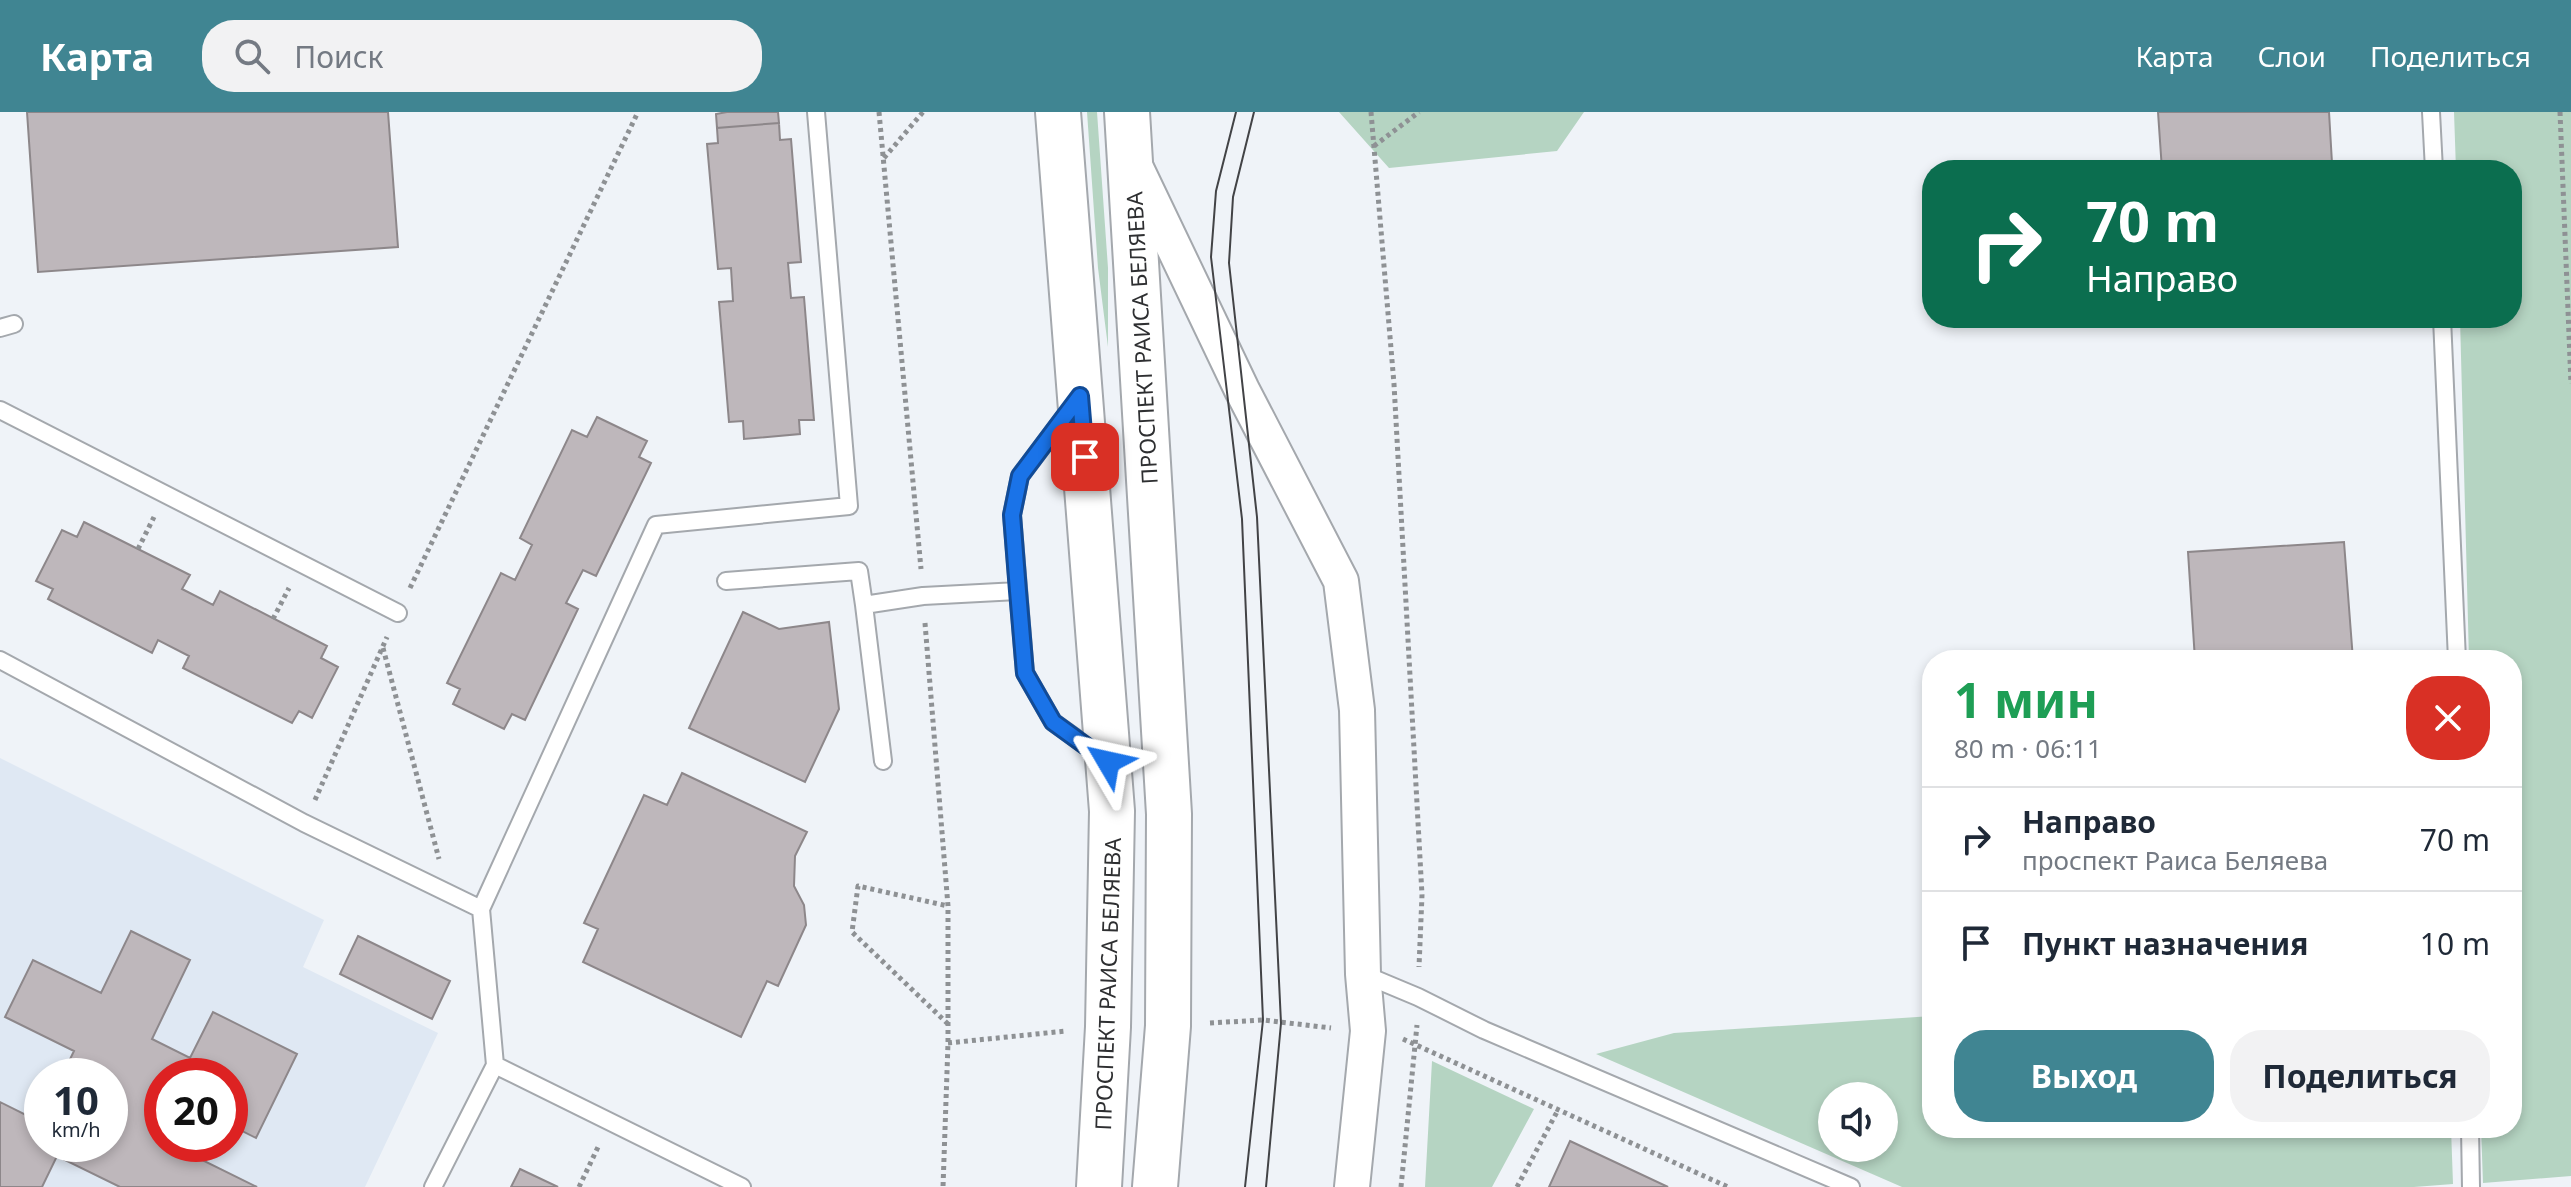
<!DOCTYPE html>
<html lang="ru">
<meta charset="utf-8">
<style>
:root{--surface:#fff;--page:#f2f2f3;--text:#1f2937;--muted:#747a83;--line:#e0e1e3;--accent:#408592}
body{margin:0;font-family:"Noto Sans",sans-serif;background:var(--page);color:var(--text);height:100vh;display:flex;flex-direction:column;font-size:30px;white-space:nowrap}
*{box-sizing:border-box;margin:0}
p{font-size:26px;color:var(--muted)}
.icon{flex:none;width:44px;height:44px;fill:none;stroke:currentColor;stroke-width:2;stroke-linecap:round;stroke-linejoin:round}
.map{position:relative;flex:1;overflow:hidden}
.details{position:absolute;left:1922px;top:538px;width:600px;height:488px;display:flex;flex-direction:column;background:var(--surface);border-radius:32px;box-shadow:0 4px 12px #0003}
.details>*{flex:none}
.hud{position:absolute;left:1922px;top:48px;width:600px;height:168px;border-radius:32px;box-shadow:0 4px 12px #0003;background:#0b6e4f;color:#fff;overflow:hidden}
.fabs{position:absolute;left:1818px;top:970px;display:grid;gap:16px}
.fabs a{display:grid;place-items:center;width:80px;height:80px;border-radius:50%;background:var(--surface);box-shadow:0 4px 12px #0003;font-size:40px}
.speed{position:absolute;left:24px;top:946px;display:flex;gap:16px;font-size:40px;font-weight:700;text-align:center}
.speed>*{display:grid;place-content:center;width:104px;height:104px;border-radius:50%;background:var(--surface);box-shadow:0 4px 12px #0003;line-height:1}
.speed small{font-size:20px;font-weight:400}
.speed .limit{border:12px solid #d22;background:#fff;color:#111}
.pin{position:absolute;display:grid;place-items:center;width:68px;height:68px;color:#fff;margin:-34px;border-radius:16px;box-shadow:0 4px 12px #0006}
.me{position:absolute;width:88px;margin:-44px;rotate:306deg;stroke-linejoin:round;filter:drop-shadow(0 0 6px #0008)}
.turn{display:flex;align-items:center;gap:28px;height:168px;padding:0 32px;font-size:36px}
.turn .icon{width:104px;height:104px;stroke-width:2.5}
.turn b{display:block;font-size:56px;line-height:68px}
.round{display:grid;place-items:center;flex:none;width:84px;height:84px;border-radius:32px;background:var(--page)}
.head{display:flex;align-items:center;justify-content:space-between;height:136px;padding:0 32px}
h1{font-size:48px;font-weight:700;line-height:60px;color:#1e9e55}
.action{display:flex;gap:16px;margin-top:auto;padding:16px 32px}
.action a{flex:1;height:92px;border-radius:32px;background:var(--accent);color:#fff;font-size:32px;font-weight:700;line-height:92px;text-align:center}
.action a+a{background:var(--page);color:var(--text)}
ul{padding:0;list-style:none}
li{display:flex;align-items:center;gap:24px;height:104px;padding:0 32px;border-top:2px solid var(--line)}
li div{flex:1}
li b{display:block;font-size:30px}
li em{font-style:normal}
header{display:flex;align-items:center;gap:48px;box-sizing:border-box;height:112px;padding:0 40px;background:var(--accent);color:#fff}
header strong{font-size:38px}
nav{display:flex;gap:44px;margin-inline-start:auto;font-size:28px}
.search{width:560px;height:72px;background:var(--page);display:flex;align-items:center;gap:20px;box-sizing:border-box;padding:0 28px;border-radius:32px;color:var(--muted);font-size:30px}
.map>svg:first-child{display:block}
</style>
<header>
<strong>Карта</strong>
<div class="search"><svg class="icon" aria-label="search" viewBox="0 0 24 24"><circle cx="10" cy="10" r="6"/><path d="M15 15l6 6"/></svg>Поиск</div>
<nav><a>Карта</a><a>Слои</a><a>Поделиться</a></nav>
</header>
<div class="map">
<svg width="2571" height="1075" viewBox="0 0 2571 1075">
<rect width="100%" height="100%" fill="#eff3f8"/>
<path fill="#dfe8f3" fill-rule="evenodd" d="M0,646L324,808L303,855L438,921L365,1075H0ZM42,964H110V1032H42ZM162,964H230V1032H162Z"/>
<path fill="#b5d4c2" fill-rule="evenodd" d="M1087,0H1097L1108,156V235L1098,156Z
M1339,0H1584L1557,39L1389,56Z
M2454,0H2571V1064L2483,1071L2481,1016H2512V548H2469L2460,206H2512V58H2456Z
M1932,904V1016H2451L2453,1072L2414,1075H1902L1596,942L1674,921ZM1884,984V1036H1832V984Z
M1432,949L1534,997L1492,1075H1425Z"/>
<path fill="#beb7bb" stroke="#8d878a" stroke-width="2" d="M27,0H388L398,135L38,160Z
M727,0H778L779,11L717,16L716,2Z
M2158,0H2329L2332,51L2223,58H2162Z
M779,11L780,28L791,27L801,150L788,151L791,186L804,185L814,308H799L800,322L744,327L743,309L729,310L719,190L733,189L731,156L718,157L707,32L718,31L717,16Z
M597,305L647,329L639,345L651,351L596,464L583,458L566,491L578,497L525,608L512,602L504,617L453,592L460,577L447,571L501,461L515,468L532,433L520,426L572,318L587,325Z
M84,410L190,463L182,477L213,493L220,479L327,534L321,546L338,555L312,606L299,599L292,611L183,556L189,544L158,528L152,541L48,487L53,477L36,469L62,418L77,425Z
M2344,430L2353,548H2195L2188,440Z
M743,500L779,517L829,510L839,597L805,670L689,616Z
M682,661L807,720L795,744L794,774L804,793L806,813L778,874L767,869L741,925L583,850L598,817L584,811L644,683L667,693Z
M131,819L190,848L152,927L190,946L213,900L297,942L256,1026L230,1013V964H162V1032H199L194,1044L257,1075H120L57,1044L42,1075H0V990L40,1010L42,1005V1032H110V964H62L74,939L5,905L33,848L101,881Z
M358,824L450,869L432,907L340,862Z
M1570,1029L1668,1075H1549Z
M520,1057L558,1075H511Z"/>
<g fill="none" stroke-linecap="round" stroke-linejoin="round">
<g stroke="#a4a8ad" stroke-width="20">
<path id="lane" d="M2431,0L2434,58
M2442,206L2457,548
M0,216L14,212
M1072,295L1020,364L1012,403L1025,561L1053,610L1102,645
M0,298L398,501
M726,469L859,459L864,493
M0,548L304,711L481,797L495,953
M883,649L864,493L923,484L1018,479
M481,797L656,413L849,394L816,0
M1363,862L1418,885L1484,918L1851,1075
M2470,1016L2471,1075
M433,1075L495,953L742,1075"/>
</g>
<g stroke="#a4a8ad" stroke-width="38">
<path id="street" d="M1135,54L1242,278L1341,469L1357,598L1363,862L1368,919L1352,1075"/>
</g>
<g stroke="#a4a8ad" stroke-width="48">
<path id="secondary" d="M1058,0L1112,699L1108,915L1099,1075
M1127,0L1169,702L1168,914L1155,1075"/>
</g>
<path stroke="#8e9194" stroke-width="5" stroke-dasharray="4 4" stroke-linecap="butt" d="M879,0L921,457
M1371,0L1394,272L1422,783L1419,855
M2560,0L2571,272
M1374,34L1419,0
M884,46L923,0
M138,437L154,405
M410,476L638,0
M273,507L289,476
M925,511L948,794V931L943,1075
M383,536L439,747
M315,688L387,525
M1210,911L1263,908L1331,916
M948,912L852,820L858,774L948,794
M1403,927L1728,1075
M948,931L1066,919
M579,1075L599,1033
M1401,1075L1417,913
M1517,1075L1558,998"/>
<use href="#lane" stroke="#fff" stroke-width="16"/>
<use href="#street" stroke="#fff" stroke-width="34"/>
<use href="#secondary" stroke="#fff" stroke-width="44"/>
<path stroke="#424346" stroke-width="2" d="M1236,0L1216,79L1211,145L1242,407L1263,908L1245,1075
M1254,0L1233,85L1229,151L1257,405L1281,911L1266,1075"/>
</g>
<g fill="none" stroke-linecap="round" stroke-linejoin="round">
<g stroke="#114b97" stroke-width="20">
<path id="route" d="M1085,345L1080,284L1020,364L1012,403L1018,479L1025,561L1053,610L1108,650"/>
</g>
<use href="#route" stroke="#1a73e8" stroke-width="14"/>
</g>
<g text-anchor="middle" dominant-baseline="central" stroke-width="6" stroke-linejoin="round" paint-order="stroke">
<g font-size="22" fill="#2e2f31" stroke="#fff">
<text transform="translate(1141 226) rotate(-93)">ПРОСПЕКТ РАИСА БЕЛЯЕВА</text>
<text transform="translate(1107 872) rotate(-88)">ПРОСПЕКТ РАИСА БЕЛЯЕВА</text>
</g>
</g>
</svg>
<div class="fabs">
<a><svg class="icon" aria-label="sound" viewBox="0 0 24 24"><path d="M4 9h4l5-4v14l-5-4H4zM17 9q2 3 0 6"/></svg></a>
</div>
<div class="speed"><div>10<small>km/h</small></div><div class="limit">20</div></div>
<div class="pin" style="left:1085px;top:345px;background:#d93025"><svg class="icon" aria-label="arrive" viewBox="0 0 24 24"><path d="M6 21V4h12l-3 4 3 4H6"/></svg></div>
<svg class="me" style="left:1108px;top:650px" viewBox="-20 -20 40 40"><path d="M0-17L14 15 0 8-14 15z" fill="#1a73e8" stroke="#fff" stroke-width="4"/></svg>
<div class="hud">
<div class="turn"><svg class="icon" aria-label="right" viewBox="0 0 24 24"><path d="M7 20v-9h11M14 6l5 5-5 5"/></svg><div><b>70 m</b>Направо</div></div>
</div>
<section class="details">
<div class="head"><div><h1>1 мин</h1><p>80 m · 06:11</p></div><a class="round" style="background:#d93025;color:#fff"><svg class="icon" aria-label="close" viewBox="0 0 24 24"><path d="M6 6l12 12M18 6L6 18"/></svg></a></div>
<ul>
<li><svg class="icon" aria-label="right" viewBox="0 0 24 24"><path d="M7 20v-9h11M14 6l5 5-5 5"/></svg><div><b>Направо</b><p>проспект Раиса Беляева</p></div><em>70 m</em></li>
<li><svg class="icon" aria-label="arrive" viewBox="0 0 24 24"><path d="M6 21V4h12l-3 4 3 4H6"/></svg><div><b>Пункт назначения</b></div><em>10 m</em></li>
</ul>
<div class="action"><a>Выход</a><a>Поделиться</a></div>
</section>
</div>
